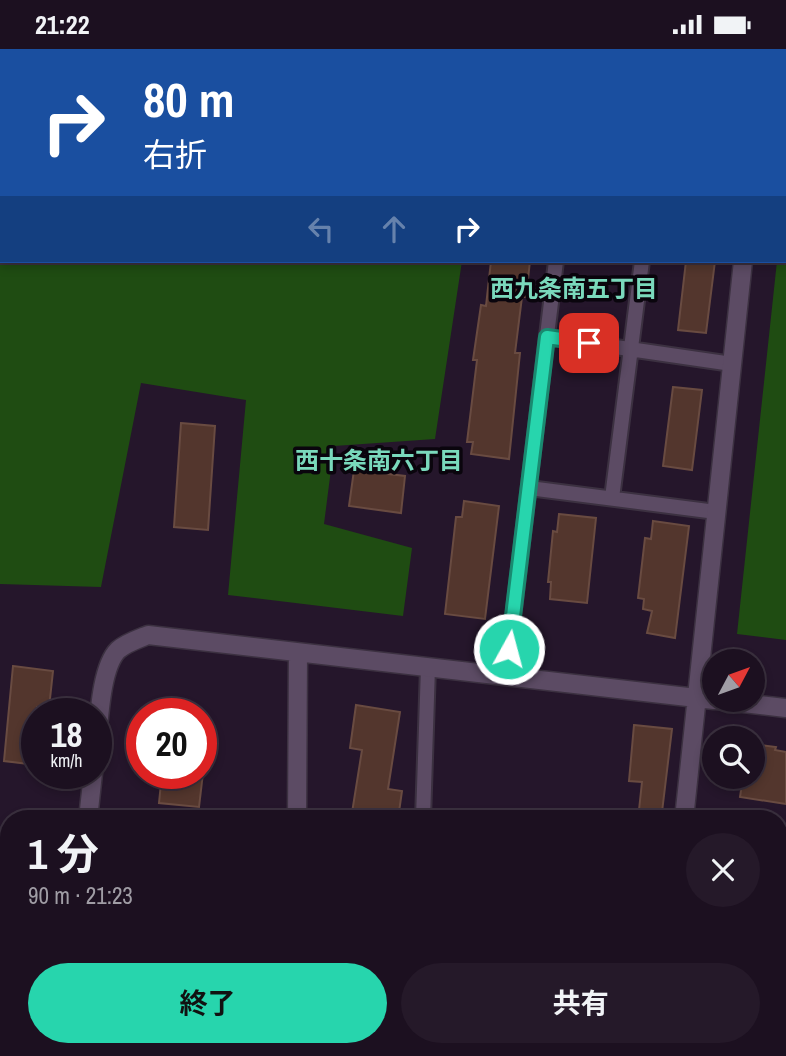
<!DOCTYPE html>
<html lang="ja">
<meta charset="utf-8">
<style>
:root{--surface:#1c1020;--page:#251929;--text:#f1f3f6;--muted:#a09da5;--line:#3a303e;--accent:#27d5ad}
body{margin:0;font-family:"Archivo Narrow","Noto Sans JP",sans-serif;background:var(--page);color:var(--text);height:100vh;display:flex;flex-direction:column;font-size:26px;white-space:nowrap}
*{box-sizing:border-box;margin:0}
p{font-size:23px;color:var(--muted)}
.icon{flex:none;width:38px;height:38px;fill:none;stroke:currentColor;stroke-width:2;stroke-linecap:round;stroke-linejoin:round}
.map{position:relative;flex:1;overflow:hidden}
.drawer{position:absolute;left:0px;top:761px;width:788px;height:247px;display:flex;flex-direction:column;background:var(--surface);border-radius:28px 28px 0 0;box-shadow:0 4px 10px #0003,0 0 0 2px var(--line)}
.drawer>*{flex:none}
.banner{position:absolute;left:0px;top:0px;width:788px;height:214px;box-shadow:0 4px 10px #0003,0 0 0 2px var(--line);background:#1a4fa0;color:#fff;overflow:hidden}
.needle{width:46px;rotate:49deg}
.tools{position:absolute;left:702px;top:600px;display:grid;gap:14px}
.tools a{display:grid;place-items:center;width:63px;height:63px;border-radius:50%;background:var(--surface);box-shadow:0 4px 10px #0003,0 0 0 2px var(--line);font-size:35px}
.speed{position:absolute;left:21px;top:649px;display:flex;gap:14px;font-size:35px;font-weight:700;text-align:center}
.speed>*{display:grid;place-content:center;width:91px;height:91px;border-radius:50%;background:var(--surface);box-shadow:0 4px 10px #0003,0 0 0 2px var(--line);line-height:1}
.speed small{font-size:18px;font-weight:400}
.speed .limit{border:10px solid #d22;background:#fff;color:#111}
.pin{position:absolute;display:grid;place-items:center;width:60px;height:60px;color:#fff;margin:-30px;border-radius:14px;box-shadow:0 4px 10px #0006}
.me{position:absolute;width:77px;margin:-38px;rotate:7deg;stroke-linejoin:round;filter:drop-shadow(0 0 5px #0008)}
.turn{display:flex;align-items:center;gap:24px;height:147px;padding:0 28px;font-size:32px}
.turn .icon{width:91px;height:91px;stroke-width:2.5}
.turn b{display:block;font-size:49px;line-height:60px}
.lanes{display:flex;align-items:center;height:66px;padding:0 28px;background:#0003;justify-content:center;gap:35px;direction:ltr}
.lanes .off{opacity:.35}
.round{display:grid;place-items:center;flex:none;width:74px;height:74px;border-radius:37px;background:var(--page)}
.overview{display:flex;align-items:center;justify-content:space-between;height:119px;padding:0 28px}
h1{font-size:42px;font-weight:700;line-height:52px}
.primary-button{display:flex;gap:14px;margin-top:auto;padding:14px 28px}
.primary-button a{flex:1;height:80px;border-radius:42px;background:var(--accent);color:#111;font-size:28px;font-weight:700;line-height:80px;text-align:center}
.primary-button a+a{background:var(--page);color:var(--text)}
.status{display:flex;justify-content:space-between;align-items:center;height:49px;padding:0 35px;background:var(--surface);direction:ltr}
.status svg{height:19px;fill:currentColor}
.map>svg:first-child{display:block}
</style>
<div class="status"><b>21:22</b><svg viewBox="0 0 49 12"><path d="M0 12V9h3v3zM5 12V6h3v6zM10 12V3h3v9zM15 12V0h3v12zM26 1h20v11H26zM47 4h2v5h-2z"/></svg></div>
<div class="map">
<svg width="786" height="1007" viewBox="0 0 786 1007">
<rect width="100%" height="100%" fill="#25162b"/>
<path fill="#1f4c12" d="M0,0H494L2,2V212H462L435,390L334,397L324,475L412,499L403,567L228,546L246,351L141,334L101,538L0,535Z
M786,129V591L737,585L777,212H786Z"/>
<path fill="#53362d" stroke="#694b41" stroke-width="2" d="M491,212H530L526,248H522L515,304H520L509,410L471,405L473,393H467L477,311H473L481,256L486,257Z
M686,212H715L706,284L678,281Z
M673,338L702,341L692,421L663,417Z
M181,374L215,377L208,481L174,478Z
M354,421L405,427L401,464L349,457Z
M464,452L499,457L485,570L445,565L456,468H462Z
M559,465L596,469L587,554L550,550L551,533H548L553,482L557,483Z
M653,472L689,477L675,589L647,584L652,562L643,560L644,550L638,549L645,489L651,490Z
M13,617L53,622L49,659L37,658V716L4,712Z
M356,656L400,663L388,740L402,742L398,770H351L362,701L350,699Z
M634,676L672,680L662,763L639,761L642,733L629,732Z
M752,695L776,698L775,701L786,703V755L740,748L743,728H752Z
M162,724H203L199,758L159,754Z"/>
<g fill="none" stroke-linecap="round" stroke-linejoin="round">
<g stroke="#3c3141" stroke-width="18">
<path id="lane" d="M582,2V0
M669,2V0
M547,288L732,315
M529,439L716,463
M612,449L642,212
M506,627L556,212
M423,770L428,618
M0,934L9,935"/>
</g>
<g stroke="#3c3141" stroke-width="21">
<path id="street" d="M765,2V0
M717,651L786,659
M96,701C99,675 100,619 118,601C126,594 138,590 148,586L714,651
M88,770L93,724
M297,770L298,604
M684,770L743,212
M779,863L786,864
M296,999V1007
M436,999L497,1007
M59,1007L60,999
M660,1007L661,999"/>
</g>
<use href="#lane" stroke="#5c4b64" stroke-width="14"/>
<use href="#street" stroke="#5c4b64" stroke-width="18"/>
</g>
<g fill="none" stroke-linecap="round" stroke-linejoin="round">
<g stroke="#198a70" stroke-width="18">
<path id="route" d="M509,600L547,288L589,294"/>
</g>
<use href="#route" stroke="#27d5ad" stroke-width="12"/>
</g>
<g text-anchor="middle" dominant-baseline="central" stroke-width="7" stroke-linejoin="round" paint-order="stroke">
<g font-size="24" font-weight="bold" fill="#7ad9bc" stroke="#0a050d">
<text x="574" y="239">西九条南五丁目</text>
<text x="379" y="411">西十条南六丁目</text>
</g>
</g>
</svg>
<div class="tools">
<a><svg class="needle" viewBox="-14 -14 28 28"><path d="M0-13l5 13h-10z" fill="#e53935"/><path d="M0 13l5-13h-10z" fill="#a09da5"/></svg></a>
<a><svg class="icon" aria-label="search" viewBox="0 0 24 24"><circle cx="10" cy="10" r="6"/><path d="M15 15l6 6"/></svg></a>
</div>
<div class="speed"><div>18<small>km/h</small></div><div class="limit">20</div></div>
<div class="pin" style="left:589px;top:294px;background:#d93025"><svg class="icon" aria-label="arrive" viewBox="0 0 24 24"><path d="M6 21V4h12l-3 4 3 4H6"/></svg></div>
<svg class="me" style="left:509px;top:600px" viewBox="-20 -20 40 40"><circle r="17" fill="#27d5ad" stroke="#fff" stroke-width="3"/><path d="M0-11L8 9 0 5-8 9z" fill="#fff"/></svg>
<div class="banner">
<div class="turn"><svg class="icon" aria-label="right" viewBox="0 0 24 24"><path d="M7 20v-9h11M14 6l5 5-5 5"/></svg><div><b>80 m</b>右折</div></div>
<div class="lanes"><svg class="icon off" aria-label="left" viewBox="0 0 24 24"><path d="M17 20v-9H6M10 6l-5 5 5 5"/></svg><svg class="icon off" aria-label="ahead" viewBox="0 0 24 24"><path d="M12 20V5M6 11l6-6 6 6"/></svg><svg class="icon" aria-label="right" viewBox="0 0 24 24"><path d="M7 20v-9h11M14 6l5 5-5 5"/></svg></div>
</div>
<section class="drawer">
<div class="overview"><div><h1>1 分</h1><p>90 m · 21:23</p></div><a class="round"><svg class="icon" aria-label="close" viewBox="0 0 24 24"><path d="M6 6l12 12M18 6L6 18"/></svg></a></div>
<div class="primary-button"><a>終了</a><a>共有</a></div>
</section>
</div>
